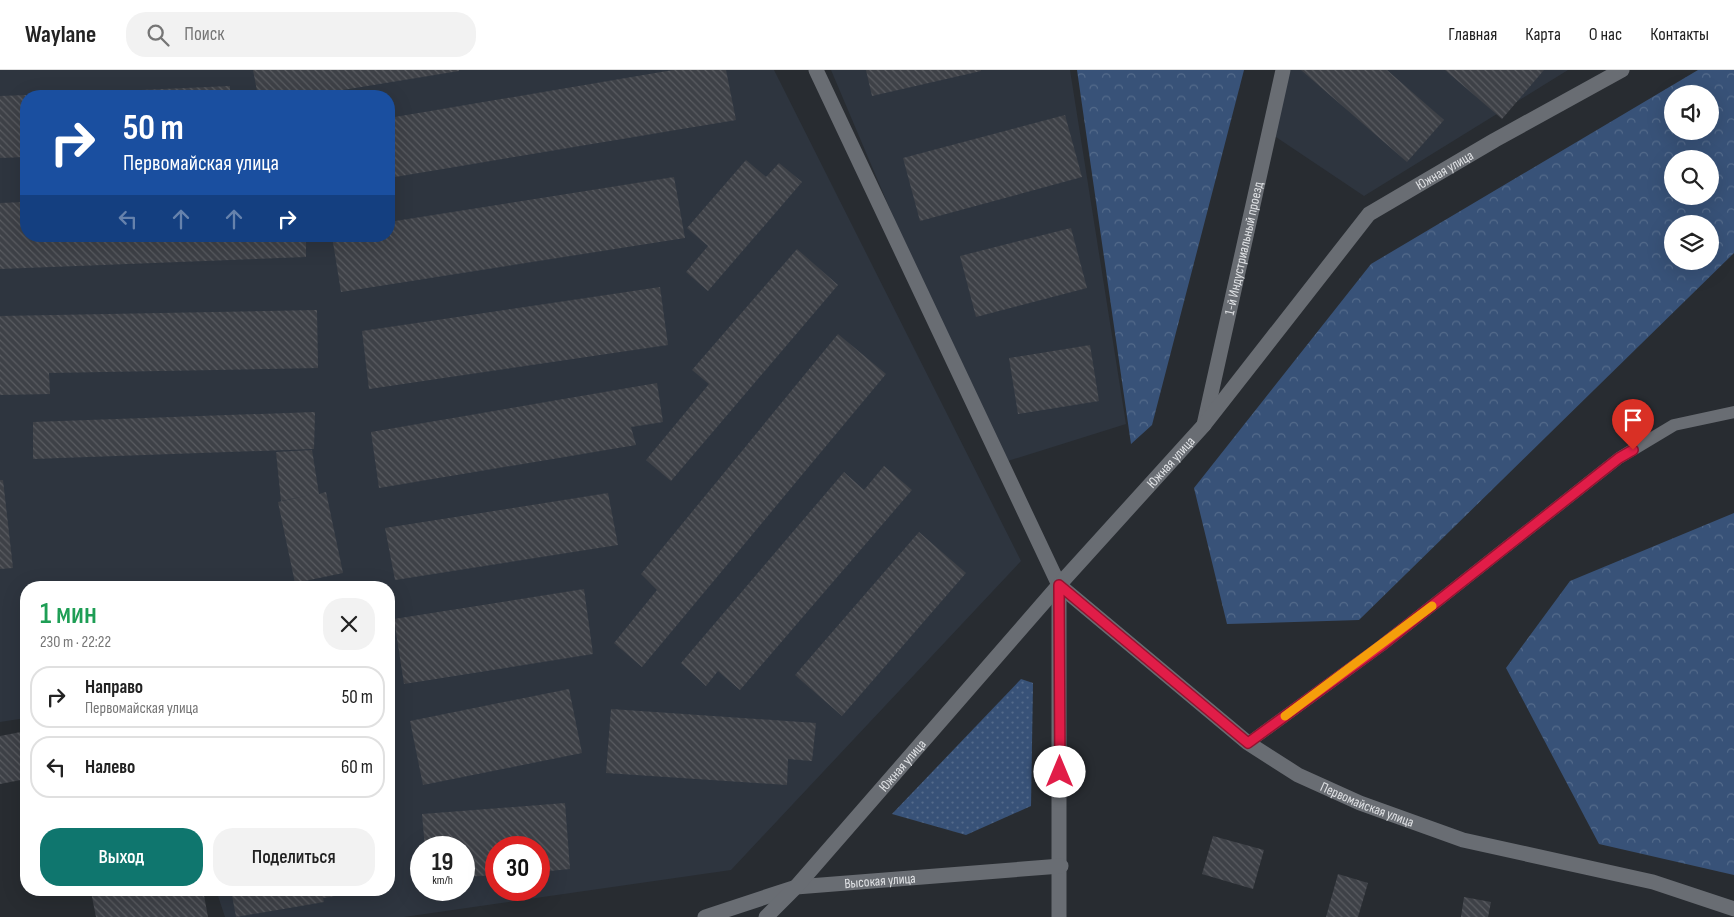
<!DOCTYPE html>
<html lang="ru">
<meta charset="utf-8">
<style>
:root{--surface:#fff;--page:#f2f2f2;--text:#222;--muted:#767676;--line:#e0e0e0;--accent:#0f766e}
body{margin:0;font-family:"Sofia Sans Condensed",sans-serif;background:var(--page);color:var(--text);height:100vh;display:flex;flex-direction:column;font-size:19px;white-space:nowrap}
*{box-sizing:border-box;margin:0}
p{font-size:16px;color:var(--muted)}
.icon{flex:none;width:28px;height:28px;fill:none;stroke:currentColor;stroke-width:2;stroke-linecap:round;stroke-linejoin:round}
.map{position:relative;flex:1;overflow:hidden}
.side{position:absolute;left:20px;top:511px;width:375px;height:315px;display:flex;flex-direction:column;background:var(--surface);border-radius:20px;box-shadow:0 5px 20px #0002}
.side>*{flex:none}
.guide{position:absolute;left:20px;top:20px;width:375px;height:152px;border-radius:20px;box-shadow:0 5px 20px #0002;background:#1a4fa0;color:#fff;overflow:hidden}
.buttons{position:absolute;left:1664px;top:15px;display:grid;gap:10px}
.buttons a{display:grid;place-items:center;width:55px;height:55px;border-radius:50%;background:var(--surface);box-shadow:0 5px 20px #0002;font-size:25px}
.speed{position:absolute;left:410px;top:766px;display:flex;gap:10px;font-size:25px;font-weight:700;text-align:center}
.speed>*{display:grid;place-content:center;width:65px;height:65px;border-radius:50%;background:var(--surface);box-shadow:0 5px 20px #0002;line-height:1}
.speed small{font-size:12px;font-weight:400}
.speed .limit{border:8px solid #d22;background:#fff;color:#111}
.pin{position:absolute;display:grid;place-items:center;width:42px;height:42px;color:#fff;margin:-51px -21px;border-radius:50% 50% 50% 0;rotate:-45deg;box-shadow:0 0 5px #0007}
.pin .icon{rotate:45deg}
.me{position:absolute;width:55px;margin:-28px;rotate:0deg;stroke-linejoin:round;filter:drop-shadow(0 0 4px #0008)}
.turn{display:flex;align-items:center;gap:18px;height:105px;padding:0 20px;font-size:22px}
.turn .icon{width:65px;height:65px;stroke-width:2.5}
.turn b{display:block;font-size:35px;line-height:42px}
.lanes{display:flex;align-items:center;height:48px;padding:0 20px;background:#0003;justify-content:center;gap:25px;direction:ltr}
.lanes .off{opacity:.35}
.round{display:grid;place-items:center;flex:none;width:52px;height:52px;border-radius:20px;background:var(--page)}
.overview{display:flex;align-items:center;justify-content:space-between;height:85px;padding:0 20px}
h1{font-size:30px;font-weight:600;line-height:38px;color:#1e9e55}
.primary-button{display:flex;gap:10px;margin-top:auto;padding:10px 20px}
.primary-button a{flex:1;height:58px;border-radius:20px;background:var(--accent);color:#fff;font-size:20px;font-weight:600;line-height:58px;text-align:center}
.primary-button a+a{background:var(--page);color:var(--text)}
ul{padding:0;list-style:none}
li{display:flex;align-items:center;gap:15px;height:62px;margin:0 10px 8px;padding:0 10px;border:2px solid var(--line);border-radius:20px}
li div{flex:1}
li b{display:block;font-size:19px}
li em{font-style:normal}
header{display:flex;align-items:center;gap:30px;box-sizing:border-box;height:70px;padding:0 25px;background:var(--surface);border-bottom:1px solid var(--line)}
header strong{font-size:24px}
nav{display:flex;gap:28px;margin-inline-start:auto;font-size:18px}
.search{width:350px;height:45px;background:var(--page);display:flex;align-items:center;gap:12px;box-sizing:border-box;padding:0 18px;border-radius:20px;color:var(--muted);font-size:19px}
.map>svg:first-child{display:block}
</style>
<header>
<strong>Waylane</strong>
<div class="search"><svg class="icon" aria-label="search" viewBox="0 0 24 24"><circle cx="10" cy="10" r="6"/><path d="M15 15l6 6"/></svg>Поиск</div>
<nav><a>Главная</a><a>Карта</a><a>О нас</a><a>Контакты</a></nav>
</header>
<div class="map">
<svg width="1734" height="847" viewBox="0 0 1734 847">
<defs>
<pattern id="grass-dots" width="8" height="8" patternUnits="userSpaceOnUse" patternTransform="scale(1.25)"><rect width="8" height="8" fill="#385278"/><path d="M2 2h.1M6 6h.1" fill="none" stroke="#546b8b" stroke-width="1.8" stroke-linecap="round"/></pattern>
<pattern id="forest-crowns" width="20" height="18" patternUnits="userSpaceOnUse" patternTransform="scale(1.25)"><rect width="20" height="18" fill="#385278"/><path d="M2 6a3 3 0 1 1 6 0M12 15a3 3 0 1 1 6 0" fill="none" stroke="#546b8b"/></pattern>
<pattern id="building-back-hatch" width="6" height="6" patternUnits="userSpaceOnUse" patternTransform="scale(1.25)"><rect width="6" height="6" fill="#3e4147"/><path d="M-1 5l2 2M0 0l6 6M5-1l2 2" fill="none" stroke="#5a5c61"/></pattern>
</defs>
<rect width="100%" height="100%" fill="#282c31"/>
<path fill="#2e353f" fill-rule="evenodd" d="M0,0H774L1021,491L731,800L404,847H225L216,820H389V518H26V648L0,652ZM26,26H389V166H26ZM421,778H464V820H421ZM496,778H539V820H496Z
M831,0H1070L1126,354L998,394Z
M1286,0H1568L1364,126L1270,63Z"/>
<path fill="url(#grass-dots)" d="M1021,609L1033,613L1031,736L966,765L892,744Z"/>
<path fill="url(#forest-crowns)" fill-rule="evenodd" d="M1077,0H1244L1152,355L1131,374Z
M1698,0H1734V183L1359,550L1227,554L1194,418L1371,194ZM1672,24H1710V61H1672ZM1672,89H1710V126H1672ZM1672,154H1710V191H1672Z
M1734,443V805L1599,774L1506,598L1570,511Z"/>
<path fill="url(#building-back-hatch)" d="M253,0H459V1L306,26H258Z
M673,0H726L736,50L389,108V48Z
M866,0H981V1L872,26Z
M1301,0H1387L1444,50L1407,92Z
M1445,0H1544L1502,49Z
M230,16V26H30V25Z
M26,25V87L0,88V26Z
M1065,45L1082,107L920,151L903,88Z
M746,90L766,107L779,93L802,112L708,221L686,202L708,176L687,158Z
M674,107L685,168L341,222L332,166H389V152Z
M26,132V166H306V187L0,199V133Z
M1071,158L1087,218L976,247L960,186Z
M797,179L838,215L671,411L646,390L709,314L692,300Z
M660,217L668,275L369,319L362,261Z
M317,240L318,298L49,303L50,324L0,325V246Z
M838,264L886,304L642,597L614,573L657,520L641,504Z
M1090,275L1099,331L1018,344L1009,288Z
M657,313L663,352L631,357L636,375L379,418L371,362Z
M315,342L314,379L33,389V352Z
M312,380L319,424L326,422L343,503L295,513L278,432L315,424L281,431L276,382Z
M884,396L912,420L740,620L718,601L706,616L681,593L844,402L864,420Z
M0,410H3L13,498L0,499Z
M608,423L618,475L395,510L385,458Z
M919,462L966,503L842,646L795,605Z
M320,512L321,518H292V516Z
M584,519L593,584L404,614L394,549Z
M569,619L582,683L423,715L410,651Z
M611,639L816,653L812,691L788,689L787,715L606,703Z
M26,661V709L0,714V666Z
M565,733L570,799L539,802V778H496V805L464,807V778H425L422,744Z
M1213,766L1264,780L1253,819L1202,804Z
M1338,804L1368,813L1358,847H1326Z
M103,820H203L208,847H96L91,822Z
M231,820H364L365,821L323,828L324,832L236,847Z
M1464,827L1491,832L1488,847H1461Z"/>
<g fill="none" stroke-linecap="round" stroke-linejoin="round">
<path stroke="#696d73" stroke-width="12" d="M1248,673L1381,576L1619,388L1674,355L1734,342"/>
<g stroke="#696d73" stroke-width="15">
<path d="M816,0L1059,515V847"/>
<path id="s1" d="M1204,355L1283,0"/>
<path id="s2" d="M1059,515L1248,673L1298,705L1360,733L1463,770L1653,812L1734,839"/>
<path id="s3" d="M705,847L796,817L1061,796"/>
</g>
<path stroke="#696d73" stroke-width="15" id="s4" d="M766,847L796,817L1059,515L1204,355L1369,144L1495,70L1622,0"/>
</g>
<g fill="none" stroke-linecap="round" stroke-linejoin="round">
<g stroke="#92132f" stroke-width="12">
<path id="route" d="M1060,702L1059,515L1248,673L1381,576L1619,388L1633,380"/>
</g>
<use href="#route" stroke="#e11d48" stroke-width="9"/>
<path stroke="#f59e0b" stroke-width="9" d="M1285,646L1432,536"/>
</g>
<g text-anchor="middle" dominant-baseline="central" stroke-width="5" stroke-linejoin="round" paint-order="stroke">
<g font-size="14" fill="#e0e2e5" stroke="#131416">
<text stroke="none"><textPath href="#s4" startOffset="1014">Южная улица</textPath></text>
<text stroke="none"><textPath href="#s1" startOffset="181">1-й Индустриальный проезд</textPath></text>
<text stroke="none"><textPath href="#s4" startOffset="609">Южная улица</textPath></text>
<text stroke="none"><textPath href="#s4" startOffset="204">Южная улица</textPath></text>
<text stroke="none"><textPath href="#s2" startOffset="381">Первомайская улица</textPath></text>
<text stroke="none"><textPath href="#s3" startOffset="180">Высокая улица</textPath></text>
</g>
</g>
</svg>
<div class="buttons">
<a><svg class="icon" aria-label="sound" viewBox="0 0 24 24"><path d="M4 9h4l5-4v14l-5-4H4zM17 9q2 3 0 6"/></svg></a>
<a><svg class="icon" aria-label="search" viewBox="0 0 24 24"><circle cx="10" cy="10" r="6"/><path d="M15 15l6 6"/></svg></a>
<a><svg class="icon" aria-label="layers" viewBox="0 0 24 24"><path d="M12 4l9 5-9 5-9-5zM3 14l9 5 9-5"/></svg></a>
</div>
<div class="speed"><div>19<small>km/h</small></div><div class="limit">30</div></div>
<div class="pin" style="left:1633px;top:380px;background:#d93025"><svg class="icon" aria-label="arrive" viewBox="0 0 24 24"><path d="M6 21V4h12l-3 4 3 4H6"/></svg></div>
<svg class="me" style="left:1060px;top:702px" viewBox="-20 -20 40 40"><circle r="19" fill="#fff"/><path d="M0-13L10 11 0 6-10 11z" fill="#e11d48"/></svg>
<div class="guide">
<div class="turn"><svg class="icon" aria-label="right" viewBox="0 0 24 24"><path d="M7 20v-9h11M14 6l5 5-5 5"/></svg><div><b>50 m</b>Первомайская улица</div></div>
<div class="lanes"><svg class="icon off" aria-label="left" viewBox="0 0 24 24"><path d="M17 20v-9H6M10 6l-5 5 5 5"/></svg><svg class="icon off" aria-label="ahead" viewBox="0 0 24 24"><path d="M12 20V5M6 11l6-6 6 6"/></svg><svg class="icon off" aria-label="ahead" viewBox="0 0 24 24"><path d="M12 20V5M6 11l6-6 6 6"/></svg><svg class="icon" aria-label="right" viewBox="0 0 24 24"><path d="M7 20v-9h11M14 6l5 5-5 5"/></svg></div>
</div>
<section class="side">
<div class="overview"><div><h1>1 мин</h1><p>230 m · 22:22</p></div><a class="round"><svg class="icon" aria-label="close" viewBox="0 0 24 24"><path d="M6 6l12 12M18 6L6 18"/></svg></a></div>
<ul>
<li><svg class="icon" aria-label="right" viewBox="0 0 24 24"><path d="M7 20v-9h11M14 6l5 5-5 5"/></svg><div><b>Направо</b><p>Первомайская улица</p></div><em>50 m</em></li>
<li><svg class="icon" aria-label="left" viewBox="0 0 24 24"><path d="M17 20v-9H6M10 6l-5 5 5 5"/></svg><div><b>Налево</b></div><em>60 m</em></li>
</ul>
<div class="primary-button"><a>Выход</a><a>Поделиться</a></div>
</section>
</div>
